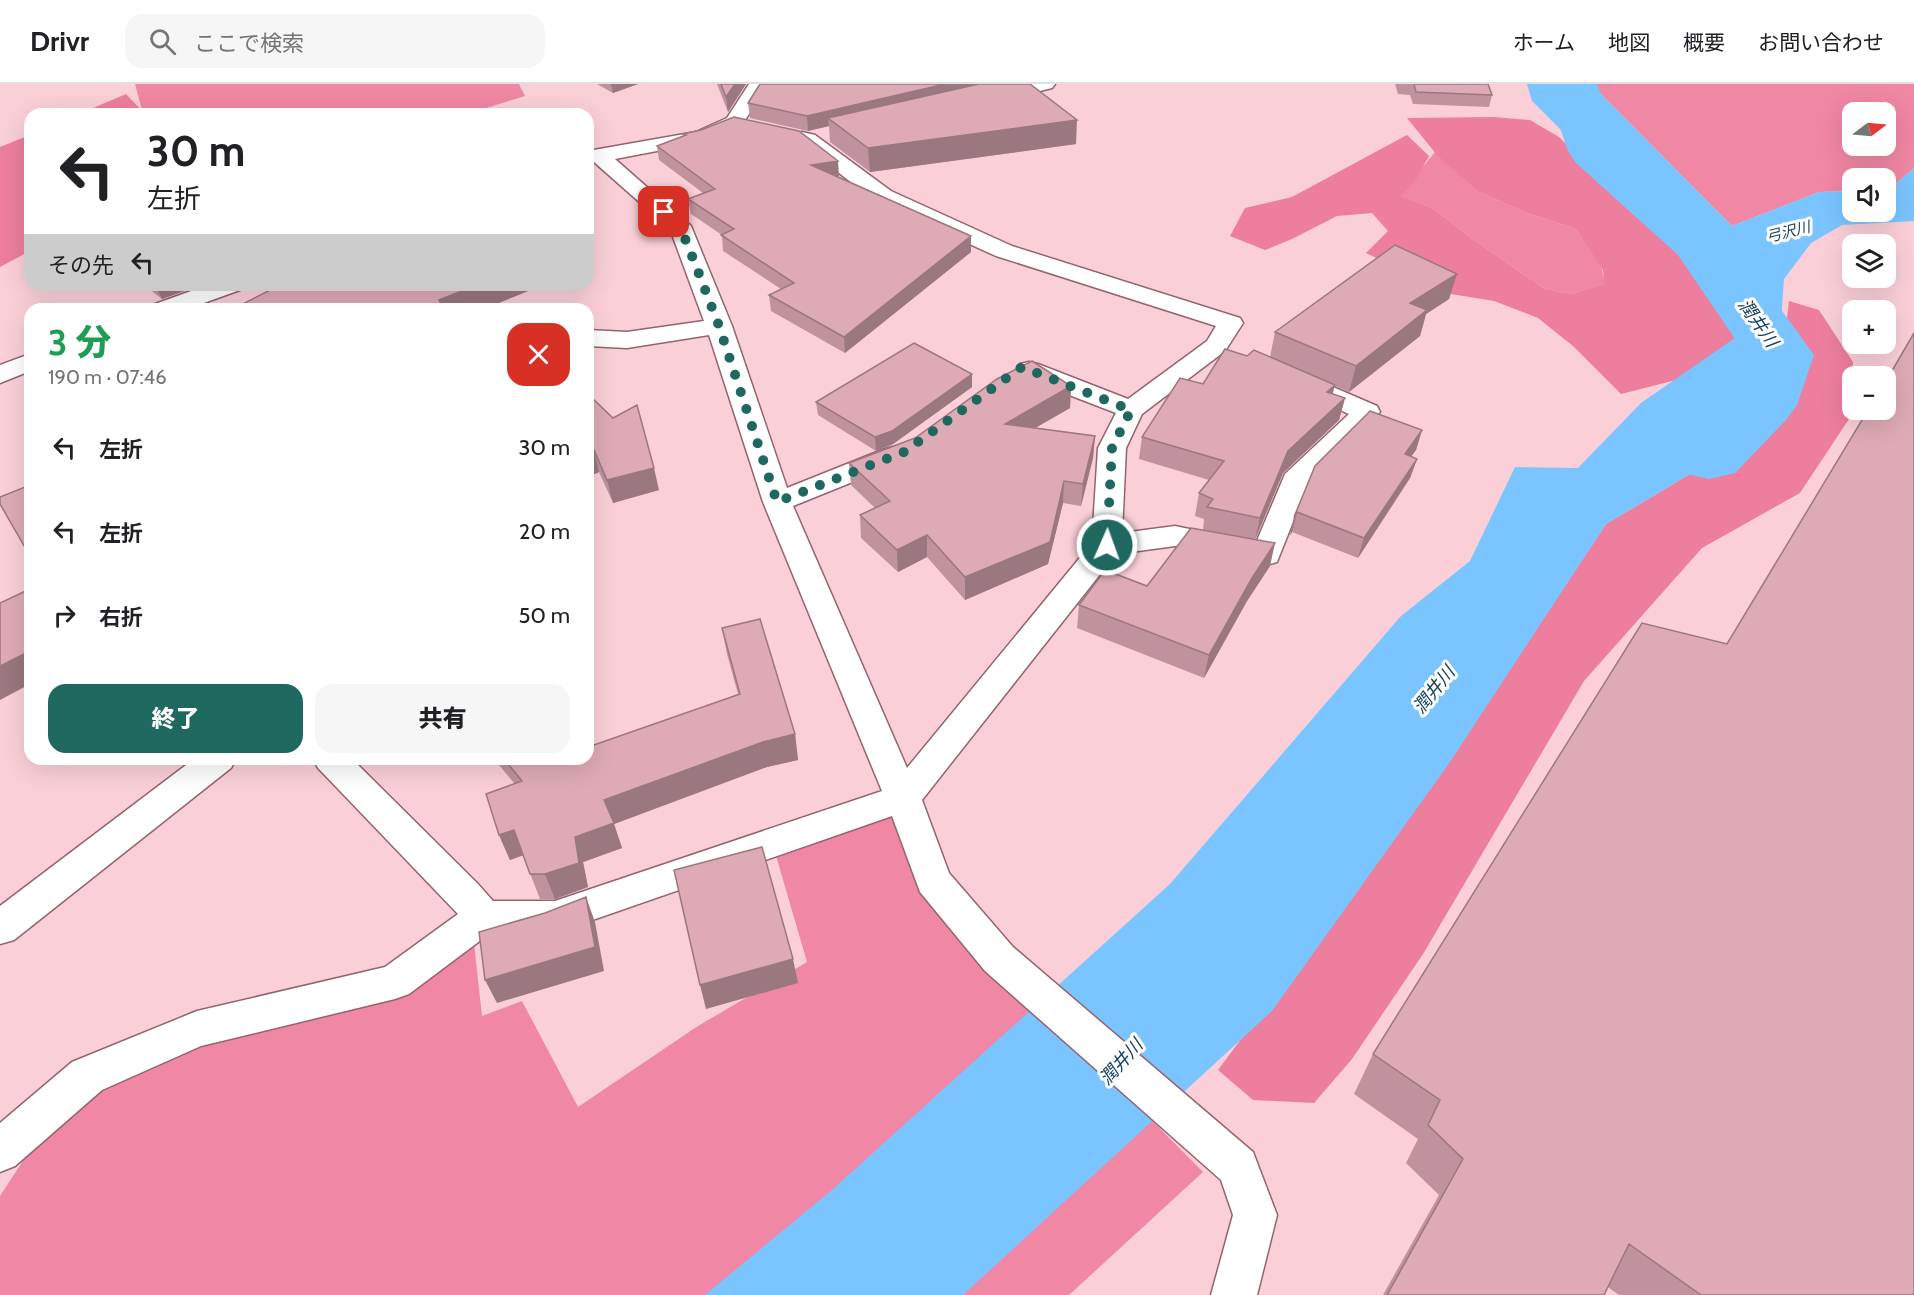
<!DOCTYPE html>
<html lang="ja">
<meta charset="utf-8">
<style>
:root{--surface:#fff;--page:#f6f6f6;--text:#202124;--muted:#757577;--line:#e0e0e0;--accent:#1f685f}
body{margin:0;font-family:Cabin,"Noto Sans JP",sans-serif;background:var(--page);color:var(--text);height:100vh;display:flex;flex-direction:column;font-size:22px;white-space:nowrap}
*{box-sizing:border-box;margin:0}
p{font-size:20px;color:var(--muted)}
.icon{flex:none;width:33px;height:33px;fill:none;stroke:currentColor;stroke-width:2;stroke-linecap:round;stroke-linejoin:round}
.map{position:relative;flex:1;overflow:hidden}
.side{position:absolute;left:24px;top:219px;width:570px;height:462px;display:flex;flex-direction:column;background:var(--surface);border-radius:18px;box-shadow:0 6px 24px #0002}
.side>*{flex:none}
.guide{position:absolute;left:24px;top:24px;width:570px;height:183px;border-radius:18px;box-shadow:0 6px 24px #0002;background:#fff;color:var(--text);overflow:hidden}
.needle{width:39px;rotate:74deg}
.controls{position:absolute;left:1842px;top:18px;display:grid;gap:12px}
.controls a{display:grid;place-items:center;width:54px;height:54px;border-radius:12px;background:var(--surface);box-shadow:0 6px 24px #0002;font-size:30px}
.pin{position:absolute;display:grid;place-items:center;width:51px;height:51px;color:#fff;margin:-26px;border-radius:12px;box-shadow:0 3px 9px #0006}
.me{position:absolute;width:66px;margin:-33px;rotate:2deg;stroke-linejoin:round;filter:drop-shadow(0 0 4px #0008)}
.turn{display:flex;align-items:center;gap:21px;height:126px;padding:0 24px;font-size:27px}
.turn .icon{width:78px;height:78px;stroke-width:2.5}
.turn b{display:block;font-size:42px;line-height:51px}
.then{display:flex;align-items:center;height:57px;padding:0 24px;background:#0003;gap:12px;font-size:22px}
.round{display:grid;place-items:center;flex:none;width:63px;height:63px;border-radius:18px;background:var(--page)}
.overview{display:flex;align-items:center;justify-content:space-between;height:102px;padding:0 24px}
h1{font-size:36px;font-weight:800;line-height:45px;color:#1e9e55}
.cta{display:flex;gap:12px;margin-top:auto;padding:12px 24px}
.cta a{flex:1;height:69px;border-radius:18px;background:var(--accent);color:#fff;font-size:24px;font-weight:800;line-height:69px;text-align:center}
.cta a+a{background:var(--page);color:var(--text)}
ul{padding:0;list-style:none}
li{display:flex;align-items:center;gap:18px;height:84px;padding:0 24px}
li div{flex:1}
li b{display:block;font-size:22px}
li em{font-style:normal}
header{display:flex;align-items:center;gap:36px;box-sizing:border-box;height:84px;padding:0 30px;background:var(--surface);border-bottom:2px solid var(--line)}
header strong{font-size:28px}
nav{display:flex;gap:33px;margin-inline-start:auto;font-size:21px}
.search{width:420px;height:54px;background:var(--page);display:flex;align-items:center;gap:15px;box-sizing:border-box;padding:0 21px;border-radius:18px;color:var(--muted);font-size:22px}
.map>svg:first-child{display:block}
</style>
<header>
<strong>Drivr</strong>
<div class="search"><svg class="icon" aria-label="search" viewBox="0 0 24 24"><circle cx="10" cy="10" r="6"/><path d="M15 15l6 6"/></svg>ここで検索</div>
<nav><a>ホーム</a><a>地図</a><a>概要</a><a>お問い合わせ</a></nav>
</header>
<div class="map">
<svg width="1914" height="1211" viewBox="0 0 1914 1211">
<rect width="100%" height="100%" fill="#facfd8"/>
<path fill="#f087a4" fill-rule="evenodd" d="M135,0H519L525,12L467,30H143Z
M1591,0H1914V84L1889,106H1886V94H1852V107L1819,108L1732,142ZM1852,28H1886V62H1852Z
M1435,68L1477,107L1527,129L1576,145L1601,182L1605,200L1571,210L1545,205L1471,154L1434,125L1399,112Z
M903,714L931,814L1203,1088L1069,1211H0V1112L53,1031L184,959L395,898L472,842L482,932L522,917L578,1023L698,942L807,878L772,758Z"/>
<path fill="#ed7e9e" d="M126,10L145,30H79Z
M1493,33L1530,36L1559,53L1630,123L1683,159L1745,247L1684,294L1621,310L1573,262L1538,234L1494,217L1451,210L1366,169L1388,147L1372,129L1337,132L1292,155L1265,166L1230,152L1245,124L1292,113L1407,51L1429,72L1415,97L1400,112L1434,125L1471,154L1545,205L1571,210L1604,200L1603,186L1576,145L1527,129L1477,107L1437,71L1407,34Z
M30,51V167L0,183V63Z
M1789,217L1819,226L1853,278L1852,326H1855L1800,409L1702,464L1584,597L1423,870L1352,975L1314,1019L1253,1016L1218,986L1456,667L1606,440L1774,340Z"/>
<path fill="#7ac5ff" d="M1527,0H1591L1732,142L1819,108L1852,107V128H1886V106H1889L1914,84V137L1842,141L1811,159L1784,195L1774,340L1606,440L1450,678L1272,927L963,1211H705L832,1106L1170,800L1401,532L1470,477L1515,383L1578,384L1641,319L1745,247L1687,172L1532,17Z"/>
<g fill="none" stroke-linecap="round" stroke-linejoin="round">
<path fill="#7ac5ff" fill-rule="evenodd" d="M1545,0H1597L1621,59L1723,145L1814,271L1797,321L1786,336L1735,389L1709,395L1683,389L1672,372L1683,355L1729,312L1746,271L1678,171L1576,79L1568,67Z"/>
<g stroke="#936470" stroke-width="3">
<path id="minor" d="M749,0H769L741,42L709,57L615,75L691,142L732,242L787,404L882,366L892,363L902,366L906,372L902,378L793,422L907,684L1092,459L1098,364L1116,329L1020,292L1016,286L1020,280L1029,278L1038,280L1128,315L1207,257L1216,242L996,172L875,117L802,60L795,58L792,54L795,50L802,48L815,51L891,107L1012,162L1240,234L1243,239L1225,267L1142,330L1126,364L1122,449L1175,442L1256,459L1285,390L1349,330L1294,306L1290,300L1294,294L1303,292L1312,294L1377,322L1380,328L1308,400L1277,478L1266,481L1175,462L1116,470L922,716L949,789L1013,863L1253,1068L1277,1131L1257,1211H1211L1233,1131L1221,1096L985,887L920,808L892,732L555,849L489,850L409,910L395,915L201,962L102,1006L15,1082L0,1088V1039L72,978L197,927L385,883L458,830L318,684L313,675H352L477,799L493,817H555L882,707L763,418L709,251L627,264L588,262V246L627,248L704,237L670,145L594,78L588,79V67L696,48L727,34Z
M1020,0H1055L1052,4L991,19L984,17L981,13L984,9Z
M208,201H243L240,206L187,225H152L155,220Z
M312,201H336L333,211L343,225H319L309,211Z
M30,270V287L0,299V281Z
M194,675H236L231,684L14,856L0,860V822Z"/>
</g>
<use href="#minor" fill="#fff" fill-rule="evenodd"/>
</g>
<path fill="#bf929d" d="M597,0H638L613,9Z
M717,0H746L728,28Z
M1395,0H1488L1492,11L1489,23L1413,20L1410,11L1398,10Z
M748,19L1076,60L870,88L830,58L829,42L808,47L750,34Z
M683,50L839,92H837L971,152V168L845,269L771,227L769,211L781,205L723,167L722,151L691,130L688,115L703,109L659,76L657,62L683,52Z
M1457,190L1449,215L1426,230L1420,252L1349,308L1270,273L1275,248Z
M144,201H201L162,215Z
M1203,300L1333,310L1345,314L1339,336L1283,389L1255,455L1270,482L1247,517L1204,594L1077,544L1079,521L1147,502L1203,446L1204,435L1195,432L1199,409L1209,396L1139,375L1142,353Z
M1071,302L1070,324L1035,344L1095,352L1093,374L1081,422L1063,419L1048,480L965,516L927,473L898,488L861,454L860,431L875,424L851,401L849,379Z
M972,303L893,360L876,367L818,331L816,318Z
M588,314L659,406L613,419L599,388L588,393Z
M1422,346L1416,366L1411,372L1417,375L1410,394L1358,474L1292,448L1290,452L1294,433L1315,382Z
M722,544L795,650L798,676L767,683L614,740L622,764L583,778L588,803L555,815H540L523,771L510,776L499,751L514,699L494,675H588L738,610L727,570Z
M1373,970L1914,1211H1619L1608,1203L1604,1211H1383L1439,1111L1406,1079L1418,1055L1354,1010Z"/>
<path fill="#9b777f" d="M611,0H638L613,9Z
M735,0H746L728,28L726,13Z
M945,0H1002L828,34L829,42L808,47L807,32Z
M1077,36L1076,60L870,88L868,64Z
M838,77L839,92L812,96L811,81Z
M971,152V168L845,269L844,253Z
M1457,190L1449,215L1426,230L1420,252L1349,308L1356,282L1410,219Z
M155,201H201L162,215Z
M477,201H543L484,225H442L439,216Z
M972,290V303L893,360L876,367L875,353Z
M1335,301L1329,324L1327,308Z
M1071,302L1070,324L1004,362L1005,340Z
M1345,314L1339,336L1283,389L1255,456L1260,434L1288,367Z
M1422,346L1416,366L1399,389L1405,370Z
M1095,352L1093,374L1081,422L1083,400Z
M594,366L599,388L588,393V368Z
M1417,375L1410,394L1358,474L1364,454Z
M654,384L659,406L613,419L607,396Z
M1064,397L1063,419L1048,480L965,516V493Z
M1297,428L1292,448L1290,452L1294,433Z
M927,451V473L898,488L897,466Z
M1275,459L1270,482L1247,517L1204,594L1209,571L1252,494Z
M30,567V600L0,616V582Z
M795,650L798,676L767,683L614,740L622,764L583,778L588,803L555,815L545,790L604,716L763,658Z
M514,746L524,771L510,776L499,751Z
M586,813L595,838L604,887L497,919L485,896Z
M793,875L798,899L706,925L700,901Z"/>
<path fill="#deaab6" stroke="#9b777f" stroke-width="1.5" d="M721,0H735L726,13Z
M760,0H945L807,32L748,19Z
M979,0H1030L1077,36L868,64L828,34Z
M1414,0H1488L1492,11L1416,8Z
M734,33L799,47L838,77L811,81L971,152L844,253L769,211L794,199L721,151L734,145L688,115L715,105L657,62L686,51L683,50L701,46Z
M1395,161L1457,190L1410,219L1427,226L1356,282L1275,248Z
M280,201H308L309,203L335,202L334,201H477L439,216L443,225H233Z
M1914,249V1211H1701L1629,1160L1604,1211H1387L1463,1075L1428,1041L1440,1016L1373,970L1642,539L1727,560L1868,326H1886V297Z
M914,259L972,290L892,347L875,353L816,318Z
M1225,265L1247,272L1254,266L1335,301L1327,308L1345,314L1288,367L1260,434L1207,423L1213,415L1199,409L1224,377L1142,353L1180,294L1203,300Z
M1032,277L1071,302L1005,340L1095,352L1083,400L1064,397L1050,458L965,493L927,451L897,466L860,431L890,417L849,379L915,354L997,295Z
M591,313L613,334L637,321L654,384L607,396L594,366L588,368V314Z
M1370,327L1422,346L1405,370L1417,375L1364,454L1297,428L1294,433L1315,382Z
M30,401V472L0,420V413Z
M1191,444L1275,459L1252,494L1209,571L1079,521L1105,486L1147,502Z
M30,505V567L0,582V519Z
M760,535L795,650L763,658L604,716L614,739L575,753L579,779L545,790H530L514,746L499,751L486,710L522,697L504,675H588V663L740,610L722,544Z
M762,763L793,875L700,901L674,786Z
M586,813L595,863L485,896L479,848L545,829Z"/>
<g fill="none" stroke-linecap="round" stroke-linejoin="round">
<path stroke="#1f685f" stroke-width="10" stroke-dasharray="0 18" d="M664,128L680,142L696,182L719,242L777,418L904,368L1022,283L1131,326L1112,364L1107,461"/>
</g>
<g text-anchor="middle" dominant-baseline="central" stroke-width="6" stroke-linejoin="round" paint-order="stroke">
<g font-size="15" font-style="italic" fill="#17405d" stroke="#fdfdfd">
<text transform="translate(1788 148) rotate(-14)">弓沢川</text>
</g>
<g font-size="18" font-style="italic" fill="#17405d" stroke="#fdfdfd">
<text transform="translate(1758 239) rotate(55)">潤井川</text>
<text transform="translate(1434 606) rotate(-51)">潤井川</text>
<text transform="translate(1121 978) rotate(-48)">潤井川</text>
</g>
</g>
</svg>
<div class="controls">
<a><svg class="needle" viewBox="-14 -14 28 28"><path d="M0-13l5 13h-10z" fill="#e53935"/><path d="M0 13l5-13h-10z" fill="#757577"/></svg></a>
<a><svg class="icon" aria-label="sound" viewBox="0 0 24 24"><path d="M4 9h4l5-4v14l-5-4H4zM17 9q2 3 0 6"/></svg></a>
<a><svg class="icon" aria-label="layers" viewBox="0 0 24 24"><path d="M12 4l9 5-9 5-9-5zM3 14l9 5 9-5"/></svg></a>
<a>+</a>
<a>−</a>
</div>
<div class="pin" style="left:664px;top:128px;background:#d93025"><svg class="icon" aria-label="arrive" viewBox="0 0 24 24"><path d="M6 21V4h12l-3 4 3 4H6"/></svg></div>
<svg class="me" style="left:1107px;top:461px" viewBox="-20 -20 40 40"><circle r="17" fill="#1f685f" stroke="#fff" stroke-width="3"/><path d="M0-11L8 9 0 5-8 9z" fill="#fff"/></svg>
<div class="guide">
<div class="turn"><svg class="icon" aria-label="left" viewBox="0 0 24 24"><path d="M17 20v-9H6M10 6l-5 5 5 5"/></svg><div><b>30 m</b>左折</div></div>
<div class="then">その先<svg class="icon" aria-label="left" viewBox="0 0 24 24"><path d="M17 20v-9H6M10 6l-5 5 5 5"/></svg></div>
</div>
<section class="side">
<div class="overview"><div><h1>3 分</h1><p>190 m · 07:46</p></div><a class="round" style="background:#d93025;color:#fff"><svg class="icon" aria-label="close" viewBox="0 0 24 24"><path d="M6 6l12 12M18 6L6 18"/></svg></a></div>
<ul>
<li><svg class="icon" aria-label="left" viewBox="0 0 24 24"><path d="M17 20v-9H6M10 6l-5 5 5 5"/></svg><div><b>左折</b></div><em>30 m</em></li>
<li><svg class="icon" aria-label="left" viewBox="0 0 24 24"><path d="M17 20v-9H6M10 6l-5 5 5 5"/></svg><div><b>左折</b></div><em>20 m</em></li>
<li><svg class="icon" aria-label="right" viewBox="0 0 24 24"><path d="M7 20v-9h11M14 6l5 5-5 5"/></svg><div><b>右折</b></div><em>50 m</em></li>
</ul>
<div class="cta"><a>終了</a><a>共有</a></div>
</section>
</div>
